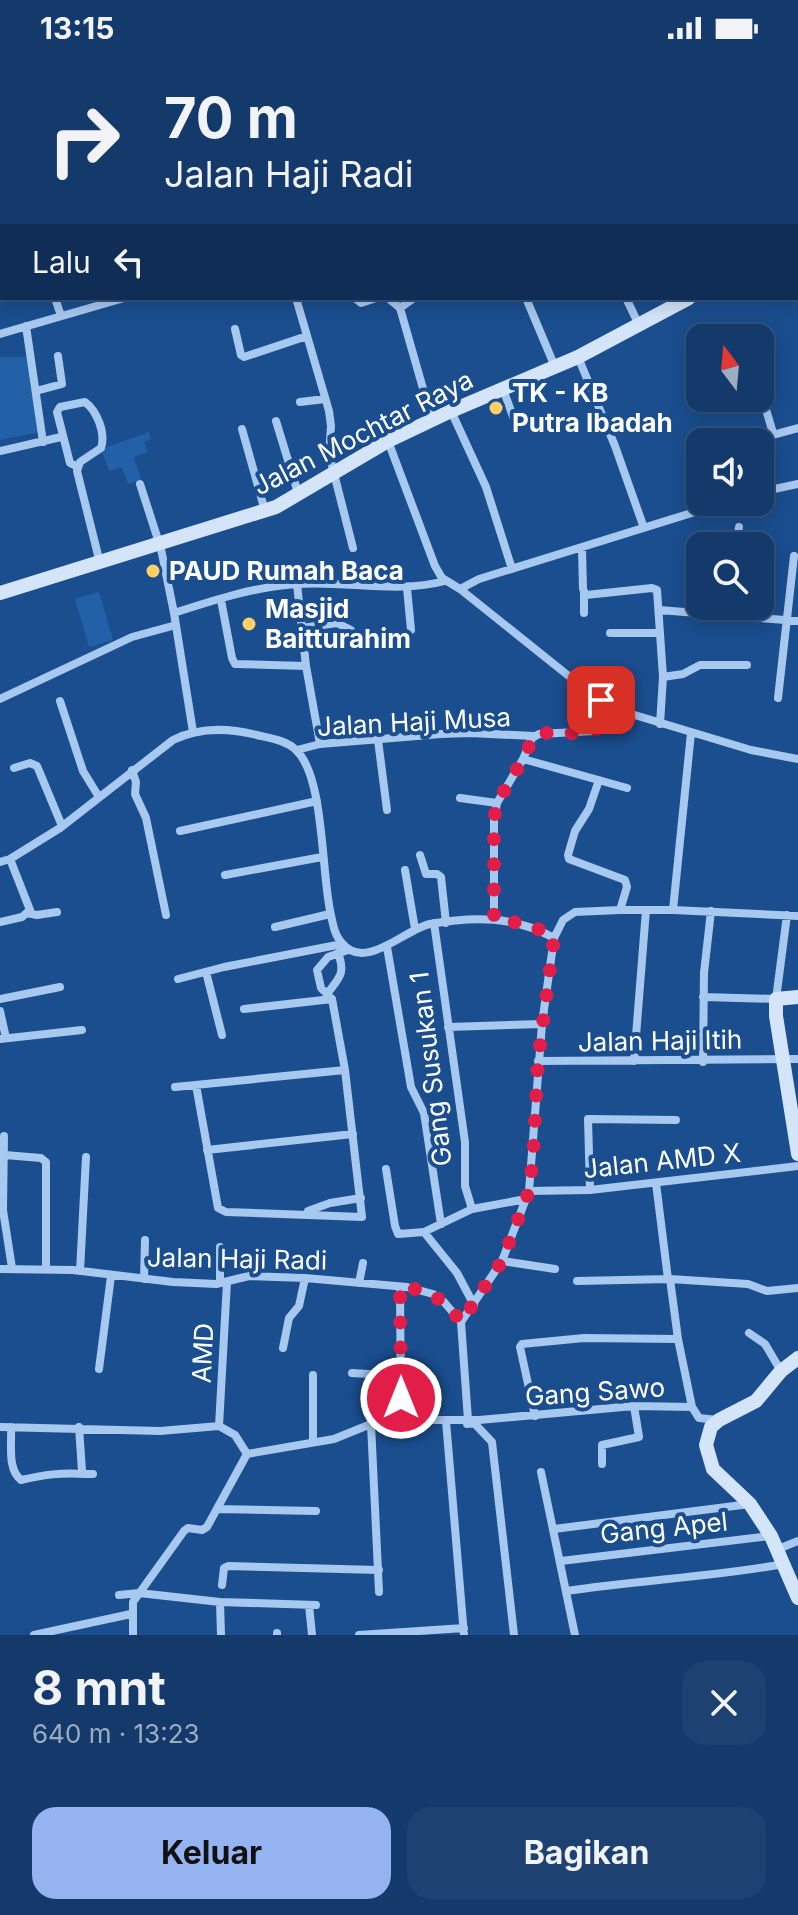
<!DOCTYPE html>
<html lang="id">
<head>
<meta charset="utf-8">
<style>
	:root { --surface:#143a6b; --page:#1d4171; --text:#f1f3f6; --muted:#9dadc1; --line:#33547e; --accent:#95b2f1 }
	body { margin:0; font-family:Inter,sans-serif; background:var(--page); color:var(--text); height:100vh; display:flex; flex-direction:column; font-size:30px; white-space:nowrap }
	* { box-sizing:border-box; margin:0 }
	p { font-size:26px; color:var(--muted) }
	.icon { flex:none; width:44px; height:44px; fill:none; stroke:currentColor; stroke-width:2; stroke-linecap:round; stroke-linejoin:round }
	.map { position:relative; height:1579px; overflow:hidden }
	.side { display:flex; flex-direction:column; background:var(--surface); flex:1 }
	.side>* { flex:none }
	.banner { position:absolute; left:0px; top:0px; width:798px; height:244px; box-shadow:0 4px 20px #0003,0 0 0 2px var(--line); background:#143a6b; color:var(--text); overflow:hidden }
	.needle { width:52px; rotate:344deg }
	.fabs { position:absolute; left:686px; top:268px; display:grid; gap:16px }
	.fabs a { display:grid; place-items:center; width:88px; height:88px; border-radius:16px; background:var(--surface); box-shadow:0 4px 20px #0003,0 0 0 2px var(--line); font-size:40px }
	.pin { position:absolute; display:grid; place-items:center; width:68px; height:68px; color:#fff; margin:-34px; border-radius:16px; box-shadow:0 4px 12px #0006 }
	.me { position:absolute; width:88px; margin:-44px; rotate:0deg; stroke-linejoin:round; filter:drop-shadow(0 0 6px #0008) }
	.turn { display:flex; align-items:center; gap:28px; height:168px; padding:0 32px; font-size:36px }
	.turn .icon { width:104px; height:104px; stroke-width:2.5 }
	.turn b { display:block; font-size:56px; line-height:68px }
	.then { display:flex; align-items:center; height:76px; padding:0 32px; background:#0003; gap:16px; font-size:30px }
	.round { display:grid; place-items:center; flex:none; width:84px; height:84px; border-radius:24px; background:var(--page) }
	.headline { display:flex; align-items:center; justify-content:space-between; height:136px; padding:0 32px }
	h1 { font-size:48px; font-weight:700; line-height:60px }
	.primary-button { display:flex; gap:16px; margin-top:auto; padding:16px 32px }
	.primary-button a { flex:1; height:92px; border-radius:24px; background:var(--accent); color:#111; font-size:32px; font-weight:700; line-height:92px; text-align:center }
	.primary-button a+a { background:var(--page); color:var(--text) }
	.status { display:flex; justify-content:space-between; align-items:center; height:56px; padding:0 40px; background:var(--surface); direction:ltr }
	.status svg { height:22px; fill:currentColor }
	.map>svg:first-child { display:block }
</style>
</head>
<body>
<div class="status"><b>13:15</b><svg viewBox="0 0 49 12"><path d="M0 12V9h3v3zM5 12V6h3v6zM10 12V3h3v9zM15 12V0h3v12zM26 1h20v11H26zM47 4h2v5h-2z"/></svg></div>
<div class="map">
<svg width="798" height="1579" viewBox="0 0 798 1579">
	<rect width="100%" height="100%" fill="#1a4e8f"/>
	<!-- green -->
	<path fill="#2260a8" d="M0,301h34l6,75 -40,8z
		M149,376l2,7 -7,3 4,10 -14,5 7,23 -13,4 -6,-17 -13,4 -8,-22z
		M99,536l14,48 -24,7 -14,-48z"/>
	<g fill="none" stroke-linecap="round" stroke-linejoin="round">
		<!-- street -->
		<path stroke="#a7c8ef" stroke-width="8" d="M23,0l1,2
			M170,0v2
			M264,0l2,2
			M562,0l1,2
			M643,0l1,2
			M747,0l1,2
			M682,2l4,-2
			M796,30l2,-2
			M796,69l2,4
			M0,140l2,-1
			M55,242l6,18
			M296,242l33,113 2,15 -2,28 24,94
			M355,242l6,5 15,-5
			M388,242l12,10
			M526,242l29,69
			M626,242l13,27
			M400,252l32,112
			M400,252l14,-10
			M26,270l17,116
			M235,273l6,26 3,2 63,-21
			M0,278l124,-36
			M578,301l37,89 29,82
			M503,333l12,33
			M36,335l26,-7 -4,-28
			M300,346l25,-3
			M764,347l9,30
			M451,355l35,76 26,82
			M276,365l22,72
			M242,373l23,82
			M388,385l47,125 7,12 18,11 125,100 33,21 133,40 47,9
			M747,386l51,-14
			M0,395l61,-14
			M78,411l-8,-4 -13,-51 3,-5 25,-5c12,9 21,31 16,46l-21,14 -3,9 23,92
			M140,428l21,65 13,64 19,119
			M760,436l38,-8
			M736,490l3,-19
			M582,493l1,40 3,6 66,-7 5,2 6,87 -3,47
			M297,528l9,82 14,78
			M407,532l4,42
			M460,533l19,-10 248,-77
			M584,537v20
			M221,544l11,58 3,6 71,2
			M659,554l139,11
			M174,557c40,-13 80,-26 122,-29 50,-4 100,10 149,-3
			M302,572l35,-5 14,7
			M610,577h50
			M663,621l20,-3 17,-9h47
			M778,642l16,-142
			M0,643l132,-62 44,-12
			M60,645l23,70 16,26
			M378,684l9,70
			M297,694l23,-6 121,-10 29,-1 64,3
			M523,703l104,29
			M14,712l16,-5 7,3 25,60
			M132,714l4,12 -1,12 11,24 20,97
			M599,724l-10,29 -14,22 -7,24 1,4 56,21 2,7 -7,23
			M460,742l37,5
			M180,775l137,-30
			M420,799l6,19h11l4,3 5,46
			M0,806l10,-3 50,-31 113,-88c26,-13 56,-12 84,-5 12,3 29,5 39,15 29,27 25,125 35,165 2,10 4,21 11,28 23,29 63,-14 88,-19 44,-8 85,-8 124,14
			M405,814l10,59
			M225,819l97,-18
			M673,854l18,-177
			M27,857l10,2 20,-3
			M494,863v-100l3,-16 26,-44 9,-21 7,-4 56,-3 8,-3 15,-18
			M0,866l22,-5 8,-7 -20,-51
			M434,867l31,219v44l7,23
			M275,871l55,-13
			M387,891l24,140 13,26 17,111
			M206,916l16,63
			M178,923l46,-12 118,-23
			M327,938c12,-16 19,-20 11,-41
			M703,941l73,2 11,-84
			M0,943l60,-12
			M244,953l88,-10
			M0,955l6,27
			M448,971l94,-3
			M0,983l82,-9
			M538,1005l260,-2
			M634,1005l12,-151
			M703,1006l1,-89 7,-62
			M345,1014l-13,-71 -11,-11 -4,-18 11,-13 20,-7
			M175,1031l170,-17 17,147 -136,-5 -8,-4 -22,-123
			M4,1080l-1,74 9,58
			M207,1094l146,-16
			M5,1099l36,3 5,4v107
			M386,1113l9,57 3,8 26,-2 48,-23 54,-10
			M656,1127l12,96
			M590,1134l-2,-71 88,1
			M529,1135l61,-1 208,-24
			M308,1155l22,-8 31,-5
			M424,1176l33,41 17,32
			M502,1205l53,8
			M0,1213l73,1 100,12 43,2 33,-8 56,2 102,9 26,7 11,8 17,20
			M80,1215l6,-114
			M144,1223l1,-39
			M670,1223l78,5 19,7 31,-3
			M577,1225l93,-2 8,60
			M220,1227v-36
			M359,1227l4,-20
			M400,1231l1,133
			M749,1277l16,11 16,27
			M283,1292l6,-30 10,-12 6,-28
			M99,1313l12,-93
			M352,1317l48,3
			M313,1319v66
			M535,1360l-15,-69 2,-3 62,-6 94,1 14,68 7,11 19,2
			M468,1364l-7,-98 41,-61 27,-70 13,-167 12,-86 9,-18 12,-8 45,-2h53l125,6
			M446,1365l18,214
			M371,1368l8,168
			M467,1368l7,-1 18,19 22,193
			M219,1370l8,-144
			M0,1371l160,4 59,-5 16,9 12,19
			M11,1371c1,17 -4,42 10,53 23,-5 40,-8 64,-6
			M79,1371l3,44 3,3h8
			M247,1398l87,-15 37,-15 30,-4h78l155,-14 58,1
			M602,1408v-19l37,-8 -5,-31
			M541,1416l34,163
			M217,1453l99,2
			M554,1473l196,-25
			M778,1493l20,-8
			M561,1505l210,-25
			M222,1529l2,-17 4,-2 151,4
			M567,1535c72,-11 145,-14 217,-27
			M119,1539l20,-2 81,9 96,3
			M220,1546l1,33
			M309,1549l3,30
			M277,1577v2
			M34,1579l97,-21
			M133,1579v-33l51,-71 4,-3 14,2 5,-3 40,-73
			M359,1579l105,-7"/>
		<!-- secondary -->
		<path stroke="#d4e5fa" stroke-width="14" d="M796,197l2,-1
			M0,537l276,-86 112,-66 63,-30 127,-54 111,-59
			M798,941l-22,2v17l22,138
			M798,1302l-17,13 -25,30 -37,19 -8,7 -5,18 7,24 37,35 21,32 27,62"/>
	</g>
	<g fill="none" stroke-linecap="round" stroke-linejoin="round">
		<!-- route -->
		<path stroke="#e11d48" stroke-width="14" stroke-dasharray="0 25.2" d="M401,1342l-1,-111c28,2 44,12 61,35l41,-61 27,-70 4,-33 5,-97 16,-123 -23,-13 -37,-6v-100l3,-16 26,-44 11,-23c38,-13 49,15 84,-26l-17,-10"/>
	</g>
	<!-- markers -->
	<g fill="#ffd165" stroke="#1a4e8f" stroke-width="3">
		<circle cx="496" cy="352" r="8"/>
		<circle cx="153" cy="515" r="8"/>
		<circle cx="249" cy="568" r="8"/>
	</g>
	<g text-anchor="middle" stroke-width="8" stroke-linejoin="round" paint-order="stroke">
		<!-- poi labels -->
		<g font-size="26" font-weight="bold" fill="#fff" stroke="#1a4e8f" text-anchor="start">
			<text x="512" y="346">TK - KB<tspan x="512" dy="30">Putra Ibadah</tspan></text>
			<text x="169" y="524">PAUD Rumah Baca</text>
			<text x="265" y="562">Masjid<tspan x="265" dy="30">Baitturahim</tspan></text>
		</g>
		<!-- street labels -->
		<g font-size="26" fill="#fff" stroke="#1a4e8f">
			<text transform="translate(363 377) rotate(-27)" y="9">Jalan Mochtar Raya</text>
			<text transform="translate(414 666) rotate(-3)" y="9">Jalan Haji Musa</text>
			<text transform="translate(660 985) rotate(-1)" y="9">Jalan Haji Itih</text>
			<text transform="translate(431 1013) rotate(-97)" y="9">Gang Susukan 1</text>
			<text transform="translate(662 1105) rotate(-6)" y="9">Jalan AMD X</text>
			<text transform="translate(237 1203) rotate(1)" y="9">Jalan Haji Radi</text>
			<text transform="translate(203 1297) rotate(-87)" y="9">AMD</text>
			<text transform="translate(595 1336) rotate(-4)" y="9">Gang Sawo</text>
			<text transform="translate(664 1472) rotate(-6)" y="9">Gang Apel</text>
		</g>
	</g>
</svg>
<div class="fabs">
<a><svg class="needle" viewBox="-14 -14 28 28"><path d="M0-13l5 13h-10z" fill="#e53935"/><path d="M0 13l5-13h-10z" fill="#9dadc1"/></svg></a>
<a><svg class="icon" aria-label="sound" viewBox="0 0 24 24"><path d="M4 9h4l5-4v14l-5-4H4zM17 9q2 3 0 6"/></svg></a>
<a><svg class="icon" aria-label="search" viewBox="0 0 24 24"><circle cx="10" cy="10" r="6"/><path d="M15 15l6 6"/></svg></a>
</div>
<div class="pin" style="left:601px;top:644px;background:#d93025"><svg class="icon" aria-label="arrive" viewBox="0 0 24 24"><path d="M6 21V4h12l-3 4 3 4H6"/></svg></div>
<svg class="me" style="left:401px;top:1342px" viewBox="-20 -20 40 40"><circle r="17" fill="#e11d48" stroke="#fff" stroke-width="3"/><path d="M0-11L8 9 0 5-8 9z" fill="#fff"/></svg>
<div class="banner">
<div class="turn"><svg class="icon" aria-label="right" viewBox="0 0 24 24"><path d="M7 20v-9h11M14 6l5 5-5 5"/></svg><div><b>70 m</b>Jalan Haji Radi</div></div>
<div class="then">Lalu<svg class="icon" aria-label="left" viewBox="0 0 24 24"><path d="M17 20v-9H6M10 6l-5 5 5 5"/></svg></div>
</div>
</div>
<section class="side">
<div class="headline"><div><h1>8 mnt</h1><p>640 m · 13:23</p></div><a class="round"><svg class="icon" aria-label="close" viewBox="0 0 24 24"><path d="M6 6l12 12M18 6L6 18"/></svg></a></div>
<div class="primary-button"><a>Keluar</a><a>Bagikan</a></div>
</section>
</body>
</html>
